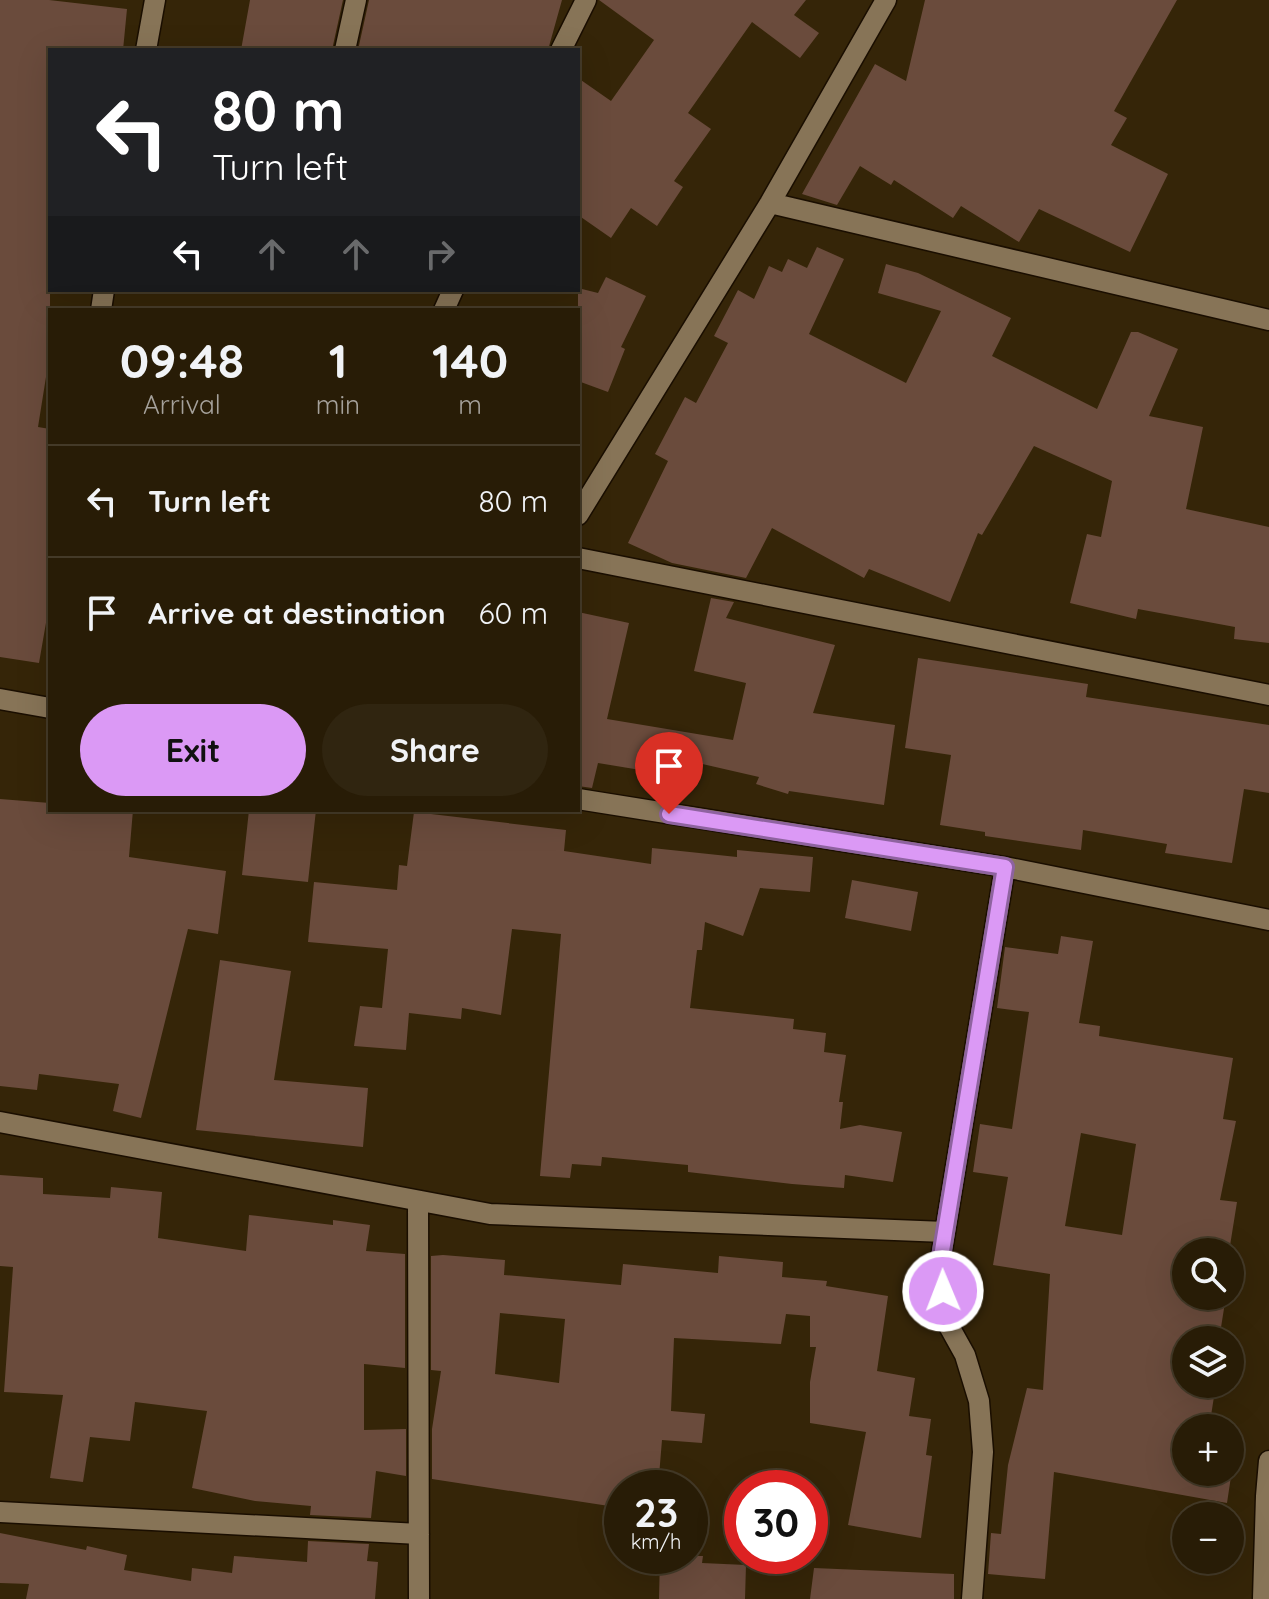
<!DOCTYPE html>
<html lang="en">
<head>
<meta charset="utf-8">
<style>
	:root { --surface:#281c06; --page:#302510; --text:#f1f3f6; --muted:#a5a19b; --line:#443a28; --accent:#db99f5 }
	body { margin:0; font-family:Quicksand,sans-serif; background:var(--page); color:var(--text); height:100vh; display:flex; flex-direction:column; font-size:30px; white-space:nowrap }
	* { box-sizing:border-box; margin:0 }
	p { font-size:26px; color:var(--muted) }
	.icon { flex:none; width:44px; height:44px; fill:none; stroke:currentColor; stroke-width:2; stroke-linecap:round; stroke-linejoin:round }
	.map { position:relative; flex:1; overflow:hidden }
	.panel { position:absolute; left:48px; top:308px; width:532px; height:504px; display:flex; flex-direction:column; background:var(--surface); border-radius:0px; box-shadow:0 8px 32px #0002,0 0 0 2px var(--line) }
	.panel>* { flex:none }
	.banner { position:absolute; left:48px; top:48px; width:532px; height:244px; border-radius:0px; box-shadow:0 8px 32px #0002,0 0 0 2px var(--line); background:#202124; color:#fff; overflow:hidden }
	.controls { position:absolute; left:1172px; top:1238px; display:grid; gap:16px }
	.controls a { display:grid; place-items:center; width:72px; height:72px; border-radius:50%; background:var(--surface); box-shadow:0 8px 32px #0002,0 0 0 2px var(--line); font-size:40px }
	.speed { position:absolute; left:604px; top:1470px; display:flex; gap:16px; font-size:40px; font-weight:700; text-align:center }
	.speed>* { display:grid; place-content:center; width:104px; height:104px; border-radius:50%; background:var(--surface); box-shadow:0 8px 32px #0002,0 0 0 2px var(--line); line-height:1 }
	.speed small { font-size:20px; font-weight:400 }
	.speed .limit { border:12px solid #d22; background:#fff; color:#111 }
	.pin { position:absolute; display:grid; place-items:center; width:68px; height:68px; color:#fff; margin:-82px -34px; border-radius:50% 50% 50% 0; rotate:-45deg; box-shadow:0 0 8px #0007 }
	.pin .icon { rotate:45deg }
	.me { position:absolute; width:88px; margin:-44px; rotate:359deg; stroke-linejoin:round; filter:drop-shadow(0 0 6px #0008) }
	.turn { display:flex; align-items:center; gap:28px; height:168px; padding:0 32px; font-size:36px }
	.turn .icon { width:104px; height:104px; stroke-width:2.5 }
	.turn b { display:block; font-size:56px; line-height:68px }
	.lanes { display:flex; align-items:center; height:76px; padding:0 32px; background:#0003; justify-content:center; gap:40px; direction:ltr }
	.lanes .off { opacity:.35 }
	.eta { display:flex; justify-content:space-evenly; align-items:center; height:136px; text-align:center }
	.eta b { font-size:48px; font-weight:700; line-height:56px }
	.button { display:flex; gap:16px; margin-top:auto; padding:16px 32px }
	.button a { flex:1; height:92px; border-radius:48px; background:var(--accent); color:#111; font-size:32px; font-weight:700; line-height:92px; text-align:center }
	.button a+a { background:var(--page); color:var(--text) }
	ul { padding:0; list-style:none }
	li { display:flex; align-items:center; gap:24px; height:112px; padding:0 32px; border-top:2px solid var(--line) }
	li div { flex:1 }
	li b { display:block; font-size:30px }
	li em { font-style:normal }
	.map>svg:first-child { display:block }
</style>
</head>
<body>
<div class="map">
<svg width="1269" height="1599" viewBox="0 0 1269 1599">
	<rect width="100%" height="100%" fill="#352508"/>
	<!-- building -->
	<path fill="#6a4b3c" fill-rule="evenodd" d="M0,0h49l78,9 -4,41h-73v302l-12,75 12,2v189l-3,-1 -8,46 -39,-6z
		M250,0h93l-11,50h-91z
		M369,0h193l-14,50h-190z
		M599,0h207l-12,15 25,18 -19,25 -48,-36 -64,91 23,16 -37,52 9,6 -26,39 -26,-18 -20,30 -33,-23v-137l33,23 43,-61z
		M925,0h252l-63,111 13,7 -16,27 57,29 -38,78 -91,-43 -20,33 -58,-36 -8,12 -59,-38 -3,5 -31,-19 -23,39 -35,-11 73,-130 31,17z
		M817,247l27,12 -35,75 97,49 35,-72 -63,-18 8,-29 32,9 93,45 -19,38 105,53 34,-77h7l40,17 -29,67 54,11 -17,82 83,18v116l-35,-4 1,-12 -97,-18 -2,10 -66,-16 17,-69 14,3 11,-56 -78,-35 -52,89 -4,-2 -28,69 -81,-33 -5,9 -92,-50 -26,50 -74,-15 -44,-20 40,-82 -13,-7 30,-57 11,6 32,-60 -14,-7 24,-46 16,9 15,-33 13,6 6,-13 19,9z
		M606,277l40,19 -25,51 4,2 -17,43 -30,-11v-93l20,5z
		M711,598l23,4 -8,16 109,27 -22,68 82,12 -11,80 -95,-14 -1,3 -32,-10 3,-7 -61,-14 -3,16 -97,-16 -6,25 -14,-2v-174l51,11 -22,96 126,21 13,-57 -52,-12z
		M918,658l170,26 -2,13 183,28v68l-25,-4 -12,74 -67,-10 2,-9 -84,-14 -2,20 -96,-14v-4l-45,-7 11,-70 -46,-7z
		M0,799l50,4v7h83l-4,47 97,14 -8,63 -30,-5 -47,189 -28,-7 6,-27 -80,-10 -2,16 -37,-4z
		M249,810h67l-8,72 -66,-7z
		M414,812l152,18 -2,21 87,13 1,-16 85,9v-7l76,7 -3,35 -50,-4 -17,48 -38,-14 -3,28h-5l-7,58 104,11 -1,10 33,4 -2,19 22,3 -7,47h4l-3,27 20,-4 42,7 -9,50 -48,-7 -1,13 -52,-4 -104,-12v-7l-86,-8 -1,9 -29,-2 -2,14 -30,-2 21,-242 -49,-5 -11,86 -39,-7 -1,11 -52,-6 -3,37 -52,-4 6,-40 22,2 6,-59 -80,-7 6,-60 83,8 2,-25 8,1z
		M852,880l66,12 -7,39 -66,-13z
		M1061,936l32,5 -14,82 21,3 -1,10 134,22 -10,61 13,2 -16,79 17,2 -8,50h-43v44h40l-7,44h-33v44h30l-6,38 1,4 15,2h-40v44h44v-43l8,1 -11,73 -173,-31 -9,107 -57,-5 3,-41 10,1 7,-69 19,-77 16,2 7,-116 -57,-9 15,-88 -35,-5 7,-48 32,5 17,-117 -32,-4 8,-61 53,7zM1081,1133l55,11 -14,91 -57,-9z
		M220,960l71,11 -17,109 94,8 -5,59 -167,-17z
		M0,1175l43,3v16l67,4 1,-11 51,5 -4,46 88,13 3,-36 84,10v-5l37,5 -4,26 39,3v114l-41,-4v66l42,-1v47l-30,-5 -5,47 -61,-3 1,-9 -56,-5 -63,-13 15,-77 -72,-9 -5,39 -40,-4 -7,45 -33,-4 13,-83 -59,-3 9,-125 -13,-1z
		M443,1255l62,5 -1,15 117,10 2,-21 95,9 1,-17 64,6 -1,15 45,4 -1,5 62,10 -11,75 38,7 -6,38 22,3 -5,36 6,1 -11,82 -73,-13 18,-93 -56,-9v-41l6,-35h-6v-31l-24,-2 -5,30 -107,-6 -3,73 34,3 -3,29 -40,-3 -4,48h-36v20l-190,-29v-50l9,-58 -10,-1v-114zM500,1313l65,6 -6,64 -64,-9z
		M0,1533l86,17 1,-4 40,9 -3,15 67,11 1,-13 40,5 2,-17 73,6 1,-21 61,3 -2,17 11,1 -3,37h-349l3,-15 -29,-1z
		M660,1556h43l-1,7 44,2 -1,34h-86z
		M814,1568l140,6v25h-144z"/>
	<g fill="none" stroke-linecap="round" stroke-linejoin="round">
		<defs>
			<path id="street" d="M146,50l9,-50
				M345,50l11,-50
				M561,50l25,-50
				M770,203l499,117
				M101,310l3,-20
				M444,310l9,-20
				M578,515l192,-312 116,-203
				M578,558l691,137
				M0,699l50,9
				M578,799l427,68 264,53
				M0,1122l490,92 455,18
				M418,1201l1,398
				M1269,1461l-3,35 3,4
				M0,1512l419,22
				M972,1599l11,-147 -4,-51 -14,-46 -20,-36 -5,-56 65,-396
				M1263,1599l3,-103"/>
		</defs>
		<!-- street casing -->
		<use href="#street" stroke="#1a0e00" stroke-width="23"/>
		<!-- street -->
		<use href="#street" stroke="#877457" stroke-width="20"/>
	</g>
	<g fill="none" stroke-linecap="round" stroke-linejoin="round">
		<defs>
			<path id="route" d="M669,814l336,53 -65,396 3,28"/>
		</defs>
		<!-- route casing -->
		<use href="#route" stroke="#8e639f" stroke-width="20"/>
		<!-- route -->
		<use href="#route" stroke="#db99f5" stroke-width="14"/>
	</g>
</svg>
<div class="controls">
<a><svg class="icon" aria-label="search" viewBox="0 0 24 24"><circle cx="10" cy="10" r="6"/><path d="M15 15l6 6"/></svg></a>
<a><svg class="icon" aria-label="layers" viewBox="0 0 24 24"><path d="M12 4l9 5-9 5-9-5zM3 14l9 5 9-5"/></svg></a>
<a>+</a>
<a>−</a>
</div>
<div class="speed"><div>23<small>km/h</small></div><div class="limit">30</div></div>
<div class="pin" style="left:669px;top:814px;background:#d93025"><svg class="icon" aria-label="arrive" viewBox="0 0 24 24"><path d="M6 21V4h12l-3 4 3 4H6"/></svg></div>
<svg class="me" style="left:943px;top:1291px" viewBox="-20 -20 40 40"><circle r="17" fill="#db99f5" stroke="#fff" stroke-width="3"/><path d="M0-11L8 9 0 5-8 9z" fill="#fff"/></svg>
<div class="banner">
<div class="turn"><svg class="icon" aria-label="left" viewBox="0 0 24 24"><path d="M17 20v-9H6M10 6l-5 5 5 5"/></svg><div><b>80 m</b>Turn left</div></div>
<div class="lanes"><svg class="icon" aria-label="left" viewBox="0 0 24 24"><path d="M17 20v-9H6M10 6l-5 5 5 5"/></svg><svg class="icon off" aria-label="ahead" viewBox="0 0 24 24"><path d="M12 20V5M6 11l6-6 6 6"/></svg><svg class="icon off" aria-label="ahead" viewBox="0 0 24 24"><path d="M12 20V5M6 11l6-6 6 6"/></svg><svg class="icon off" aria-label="right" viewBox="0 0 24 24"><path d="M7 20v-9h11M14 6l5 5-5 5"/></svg></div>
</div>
<section class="panel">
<div class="eta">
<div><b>09:48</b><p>Arrival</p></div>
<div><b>1</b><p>min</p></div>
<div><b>140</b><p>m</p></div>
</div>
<ul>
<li><svg class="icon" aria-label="left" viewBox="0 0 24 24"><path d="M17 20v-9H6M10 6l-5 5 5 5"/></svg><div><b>Turn left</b></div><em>80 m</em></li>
<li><svg class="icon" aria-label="arrive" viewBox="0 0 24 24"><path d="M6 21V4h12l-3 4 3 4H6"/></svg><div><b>Arrive at destination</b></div><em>60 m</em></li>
</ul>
<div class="button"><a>Exit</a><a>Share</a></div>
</section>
</div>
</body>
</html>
